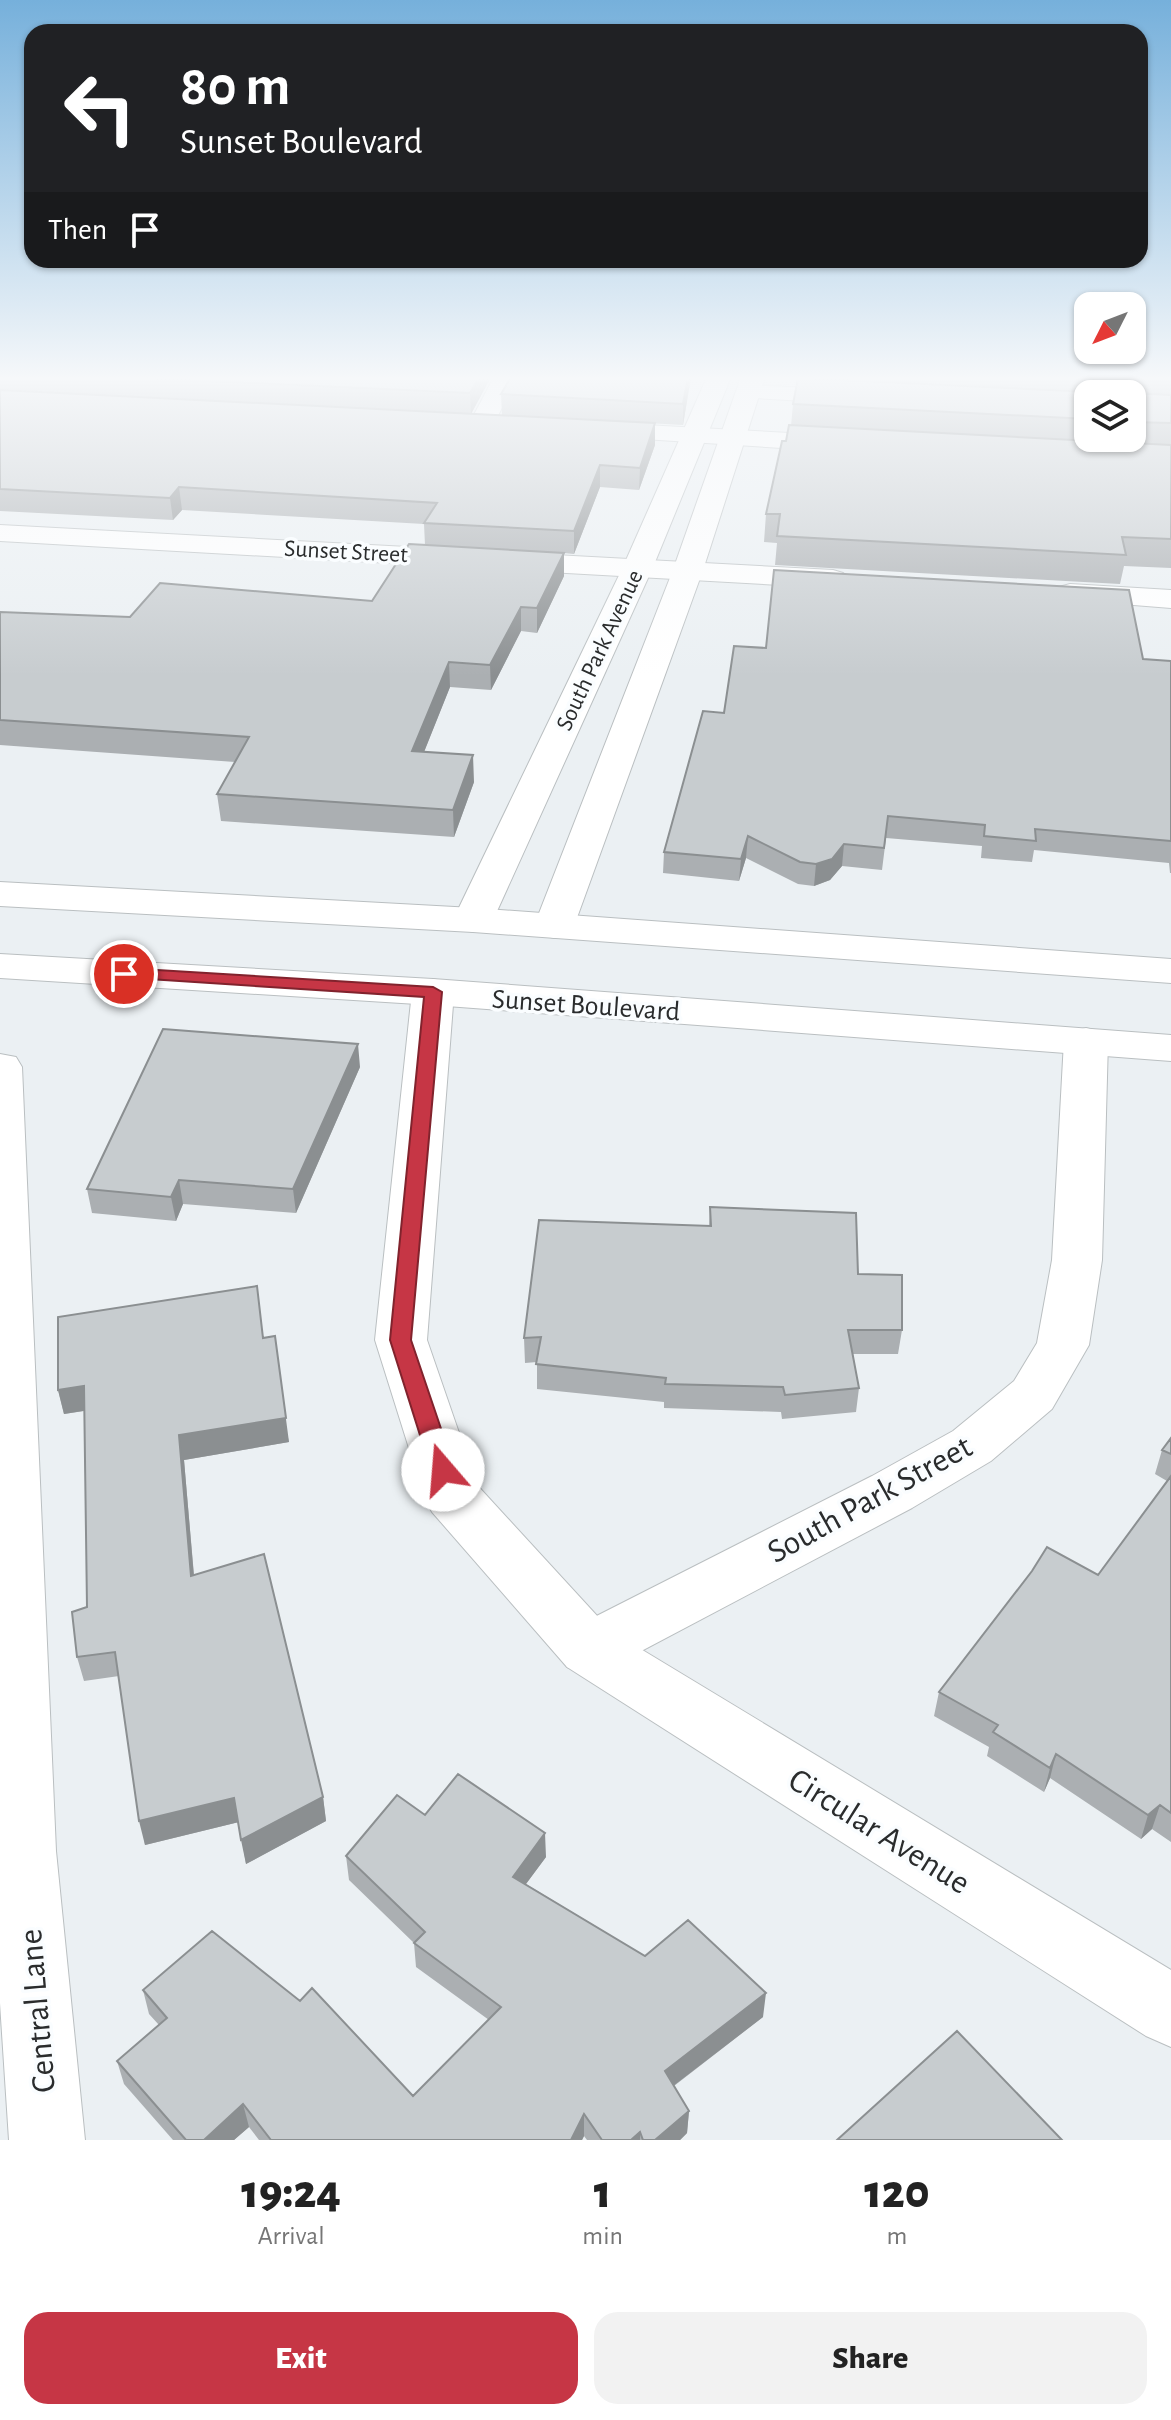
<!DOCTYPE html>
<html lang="en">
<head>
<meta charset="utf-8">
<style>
	:root { --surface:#fff; --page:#f2f2f2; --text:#222; --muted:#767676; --accent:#c63645 }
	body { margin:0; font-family:"Alegreya Sans",sans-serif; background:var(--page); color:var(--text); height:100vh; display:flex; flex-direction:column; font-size:30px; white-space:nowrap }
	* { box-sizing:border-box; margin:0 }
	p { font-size:26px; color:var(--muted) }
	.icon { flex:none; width:44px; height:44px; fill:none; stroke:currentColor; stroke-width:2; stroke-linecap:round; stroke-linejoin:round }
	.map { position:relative; height:2140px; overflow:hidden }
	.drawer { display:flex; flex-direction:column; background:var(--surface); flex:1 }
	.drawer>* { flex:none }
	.guide { position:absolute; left:24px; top:24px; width:1124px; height:244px; border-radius:24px; box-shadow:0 2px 6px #0004; background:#202124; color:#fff; overflow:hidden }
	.needle { width:52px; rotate:228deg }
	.controls { position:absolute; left:1074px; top:292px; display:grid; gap:16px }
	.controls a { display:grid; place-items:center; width:72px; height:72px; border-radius:16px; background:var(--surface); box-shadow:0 2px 6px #0004; font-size:40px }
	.pin { position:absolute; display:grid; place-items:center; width:68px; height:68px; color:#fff; margin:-34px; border:4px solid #fff; border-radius:50%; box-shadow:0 2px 8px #0007 }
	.me { position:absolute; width:88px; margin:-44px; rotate:342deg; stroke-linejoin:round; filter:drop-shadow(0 0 6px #0008) }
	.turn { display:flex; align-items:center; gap:28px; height:168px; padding:0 24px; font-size:36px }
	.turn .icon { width:104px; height:104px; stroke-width:2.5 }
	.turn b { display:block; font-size:56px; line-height:68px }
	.then { display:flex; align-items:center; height:76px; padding:0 24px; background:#0003; gap:16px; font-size:30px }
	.eta { display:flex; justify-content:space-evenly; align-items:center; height:136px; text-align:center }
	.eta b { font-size:48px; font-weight:800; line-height:56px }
	.cta { display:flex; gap:16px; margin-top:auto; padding:16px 24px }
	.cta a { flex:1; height:92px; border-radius:24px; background:var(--accent); color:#fff; font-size:32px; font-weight:800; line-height:92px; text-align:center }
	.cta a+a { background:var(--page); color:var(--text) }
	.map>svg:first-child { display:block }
</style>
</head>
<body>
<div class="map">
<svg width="1171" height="2140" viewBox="0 0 1171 2140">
	<rect width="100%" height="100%" fill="#ebf0f3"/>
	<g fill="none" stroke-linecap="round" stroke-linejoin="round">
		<defs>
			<path id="minor" d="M494,377h24l-27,52h-18l-4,-5z
				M748,385l106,5 9,2 3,5 -3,5 -9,2 -115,-7 -3,-5 3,-5z
				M590,422l255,14 9,3 4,5 -4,5 -9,3 -264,-17 -4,-5 4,-5z
				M0,525l833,45 10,3 5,6 -5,6 -10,3 -833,-47z
				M1070,584l101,6v18l-112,-9 -4,-6 4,-6z
				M1086,1028l15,4 7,9 -6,219 -13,85 -37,64 -61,52 -79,47 -301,159 -22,8 -22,-8 -8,-18 8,-18 305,-155 81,-45 61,-50 23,-38 15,-83 12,-219 7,-9z
				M0,1054l16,3 6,10 34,784 29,289h-76l-9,-137z"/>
			<path id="tertiary" d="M707,377h24l-78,190 -160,353 -6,8 -14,4 -14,-4 -6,-8 170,-353z
				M741,377h24l-62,193 -129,356 -6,8 -14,4 -14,-4 -6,-8 139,-356z
				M433,979l15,4 6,9 -27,348 50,145 134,146 560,339v77l-25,-11 -579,-369 -135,-155 -8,-16 -49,-156 37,-348 6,-9z"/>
			<path id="primary" d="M0,882l473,26 698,51v24l-698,-51 -473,-26z
				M0,954l433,25 738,56v26l-738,-56 -433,-27z"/>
		</defs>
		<!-- minor casing -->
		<use href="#minor" stroke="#babfc1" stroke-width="2"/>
		<!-- tertiary casing -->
		<use href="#tertiary" stroke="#babfc1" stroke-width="2"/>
		<!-- primary casing -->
		<use href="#primary" stroke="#babfc1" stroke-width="2"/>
		<!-- minor -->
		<use href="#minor" fill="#fff" fill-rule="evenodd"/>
		<!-- tertiary -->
		<use href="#tertiary" fill="#fff" fill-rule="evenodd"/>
		<!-- primary -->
		<use href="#primary" fill="#fff" fill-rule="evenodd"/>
	</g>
	<!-- wall -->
	<path fill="#abafb2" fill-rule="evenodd" d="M0,377h491l-20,37 184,9v22l-16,45 -39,-3 -26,67 -10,-1v23l-27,57 -16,-2 -30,59 -41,-3 -26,65 50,30 -20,55 -233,-16 -4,-27 18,-32 -235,-17v-133l130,5 242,-16 53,-56 -1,-21 -242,-14 -9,10 -173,-9z
		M691,377l-8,48 -181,-10 -1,-21z
		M800,377h371v191l-47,-2 -4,18 -345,-19 2,-22 -13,-1 2,-28 25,-88 2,-22zM1088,394h44v44h-44z
		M766,648l405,13v212h-1l-1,-10 -135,-13 -2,12 -51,-4 1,-12 -96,-8 -4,32 -40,-4 -12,14 -16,6 -16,-2 -52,-26 -7,23 -76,-8 1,-21 60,-139z
		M360,1067l-64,146 -113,-9 -7,17 -84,-8 -5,-24z
		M710,1207l148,67 44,56 -4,24h-45l6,34 -3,24 -74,7 -1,-7 -117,-4v-6l-127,-13v-27l-12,1 -1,-25 185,-112z
		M264,1338l25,104 -105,18 10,115 129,222 3,24 -80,43 -7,-42 -94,23 -26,-169 -35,5 -7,-24 10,-50 -3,-196 -20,3 -6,-24z
		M1171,1438v404l-19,-13 -11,10 -91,-61 -6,14 -57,-36 2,-9 -55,-31 5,-24 159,-117 69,-94 -12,-7 7,-24z
		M425,1815l121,42 -20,27 119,72 118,61 -89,69 15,25 -2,22 -7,7h-93l-3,-4 -2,4h-323l-10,-13 -15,13h-61l-49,-56 -7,-23 42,-36 -10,-11 -6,-24 270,106 76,-76 -73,-53 -2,-24 -65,-63 -3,-24z"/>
	<!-- shaded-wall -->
	<path fill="#8b8f91" d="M479,377h12l-20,37 -1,-21z
		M688,377h3l-8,48v-21z
		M655,423v22l-16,45 1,-22z
		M600,465v22l-26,67v-23z
		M179,487l3,23 -9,10 -3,-22z
		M564,553v23l-27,57v-25z
		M521,607v24l-30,59 -1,-25z
		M449,662l1,25 -36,90 -2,-26z
		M473,755l1,27 -20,55 -1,-27z
		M748,836l-2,22 -7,23 2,-22z
		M844,844l-2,22 -12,14 -16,6 2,-22z
		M358,1044l2,23 -64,146 -3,-24z
		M179,1180l4,24 -7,17 -5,-24z
		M275,1336l14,106 -105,18 12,141 -5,-25 -12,-141z
		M84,1386l5,24 -25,4 -6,-24z
		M1056,1754l-6,24 -6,14 6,-24z
		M323,1797l3,24 -80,43 -5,-24z
		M234,1798l5,24 -94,23 -6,-24z
		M1160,1805l-8,24 -11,10 7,-24z
		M545,1833l1,24 -32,43 -1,-23z
		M766,1993l-3,24 -99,76 1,-22z
		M243,2104l6,23 -15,13h-30z
		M689,2111l-2,22 -7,7h-25z
		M584,2114v22l-2,4h-11z
		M640,2132v8h-9z"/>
	<!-- building -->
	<path fill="#c7cccf" stroke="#8b8f91" stroke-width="2" d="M123,377h356l-9,16z
		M511,377h177l-5,27 -182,-10z
		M1093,377h41v16l37,2v28l-39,-1v-28h-44v25l-295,-15 5,-26 294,14 3,-2z
		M0,390l655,33 -15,45 -40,-3 -26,66 -150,-8 13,-20 -258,-16 -9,11 -170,-9z
		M789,425l382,20v94l-49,-2 4,18 -349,-19 3,-22h-14l16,-73h4z
		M409,544l155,9 -27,55 -16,-1 -31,58 -41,-3 -37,89 61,4 -20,55 -236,-16 32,-57 -249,-17v-108l130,5 30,-34 212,18z
		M774,570l355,20 14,69 28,2v180l-136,-12 1,12 -52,-5 1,-11 -97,-9 -4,32 -40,-4 -12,15 -16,5 -16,-2 -52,-26 -7,23 -77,-7 39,-141 21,2 10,-67 32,2z
		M163,1029l195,15 -65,145 -114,-9 -8,17 -84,-8z
		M710,1207l146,6 2,61 44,1v55h-54l11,58 -74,7 -2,-8 -118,-3 1,-6 -130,-14 5,-27 -17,1 15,-118 172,6z
		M257,1286l6,52 12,-2 11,82 -107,17 12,141 73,-22 59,243 -82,43 -7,-42 -95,23 -24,-169 -38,5 -5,-45 15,-5 -3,-221 -26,4v-73z
		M1171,1438v16l-9,-4z
		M1171,1476v337l-11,-8 -12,10 -92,-61 -6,14 -57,-36 5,-7 -59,-33 93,-121 15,-24 51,28z
		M458,1774l87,59 -32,44 132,79 43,-36 78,73 -101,78 24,40 -34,29h-12l-3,-8 -9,8h-29l-18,-26 -13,26h-300l-28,-36 -39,36h-18l-69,-79 50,-43 -24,-28 69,-59 88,70 12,-13 101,108 88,-89 -87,-64 11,-11 -79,-76 51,-61 28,20z
		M957,2031l105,109h-225z"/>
	<!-- sky -->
	<linearGradient id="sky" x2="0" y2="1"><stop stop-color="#76b0db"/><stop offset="0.56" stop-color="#f6f8fa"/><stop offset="1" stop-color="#f6f8fa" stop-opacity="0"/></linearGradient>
	<rect width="1171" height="676" fill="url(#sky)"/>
	<!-- route -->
	<path fill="#c63645" stroke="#81232d" stroke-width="2" d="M124,968l309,19 9,5 -31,348 44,130 -4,6 -8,3 -8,-3 -4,-6 -41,-130 34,-343 -306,-20 -3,-3z"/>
	<g text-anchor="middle" stroke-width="7" stroke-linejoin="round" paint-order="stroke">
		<!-- far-street labels -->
		<g font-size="24" fill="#2a2c2d" stroke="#fafdff">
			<text transform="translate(346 551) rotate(3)" y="8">Sunset Street</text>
			<text transform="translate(599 650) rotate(-65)" y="8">South Park Avenue</text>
		</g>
		<!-- street labels -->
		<g font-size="28" fill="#2a2c2d" stroke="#fafdff">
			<text transform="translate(586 1004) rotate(4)" y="10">Sunset Boulevard</text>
		</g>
		<!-- near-street labels -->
		<g font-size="34" fill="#2a2c2d" stroke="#fafdff">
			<text transform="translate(869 1498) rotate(-29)" y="12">South Park Street</text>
			<text transform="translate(880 1830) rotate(32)" y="12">Circular Avenue</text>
			<text transform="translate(36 2011) rotate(-95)" y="12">Central Lane</text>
		</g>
	</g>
</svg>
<div class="controls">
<a><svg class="needle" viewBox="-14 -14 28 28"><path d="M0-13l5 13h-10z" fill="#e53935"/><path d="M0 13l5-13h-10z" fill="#767676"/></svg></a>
<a><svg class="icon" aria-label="layers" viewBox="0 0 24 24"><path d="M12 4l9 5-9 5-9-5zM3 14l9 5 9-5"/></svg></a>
</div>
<div class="pin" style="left:124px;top:974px;background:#d93025"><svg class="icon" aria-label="arrive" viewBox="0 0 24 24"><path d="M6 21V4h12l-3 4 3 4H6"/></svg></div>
<svg class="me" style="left:443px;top:1470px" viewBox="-20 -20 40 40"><circle r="19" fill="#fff"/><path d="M0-13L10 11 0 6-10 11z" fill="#c63645"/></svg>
<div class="guide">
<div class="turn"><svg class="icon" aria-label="left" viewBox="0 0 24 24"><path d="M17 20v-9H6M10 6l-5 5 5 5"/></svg><div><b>80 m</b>Sunset Boulevard</div></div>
<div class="then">Then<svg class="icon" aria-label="arrive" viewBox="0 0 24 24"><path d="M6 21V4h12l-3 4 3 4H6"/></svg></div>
</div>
</div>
<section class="drawer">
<div class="eta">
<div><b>19:24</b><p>Arrival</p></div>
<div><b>1</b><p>min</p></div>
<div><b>120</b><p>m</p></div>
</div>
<div class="cta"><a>Exit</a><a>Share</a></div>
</section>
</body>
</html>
